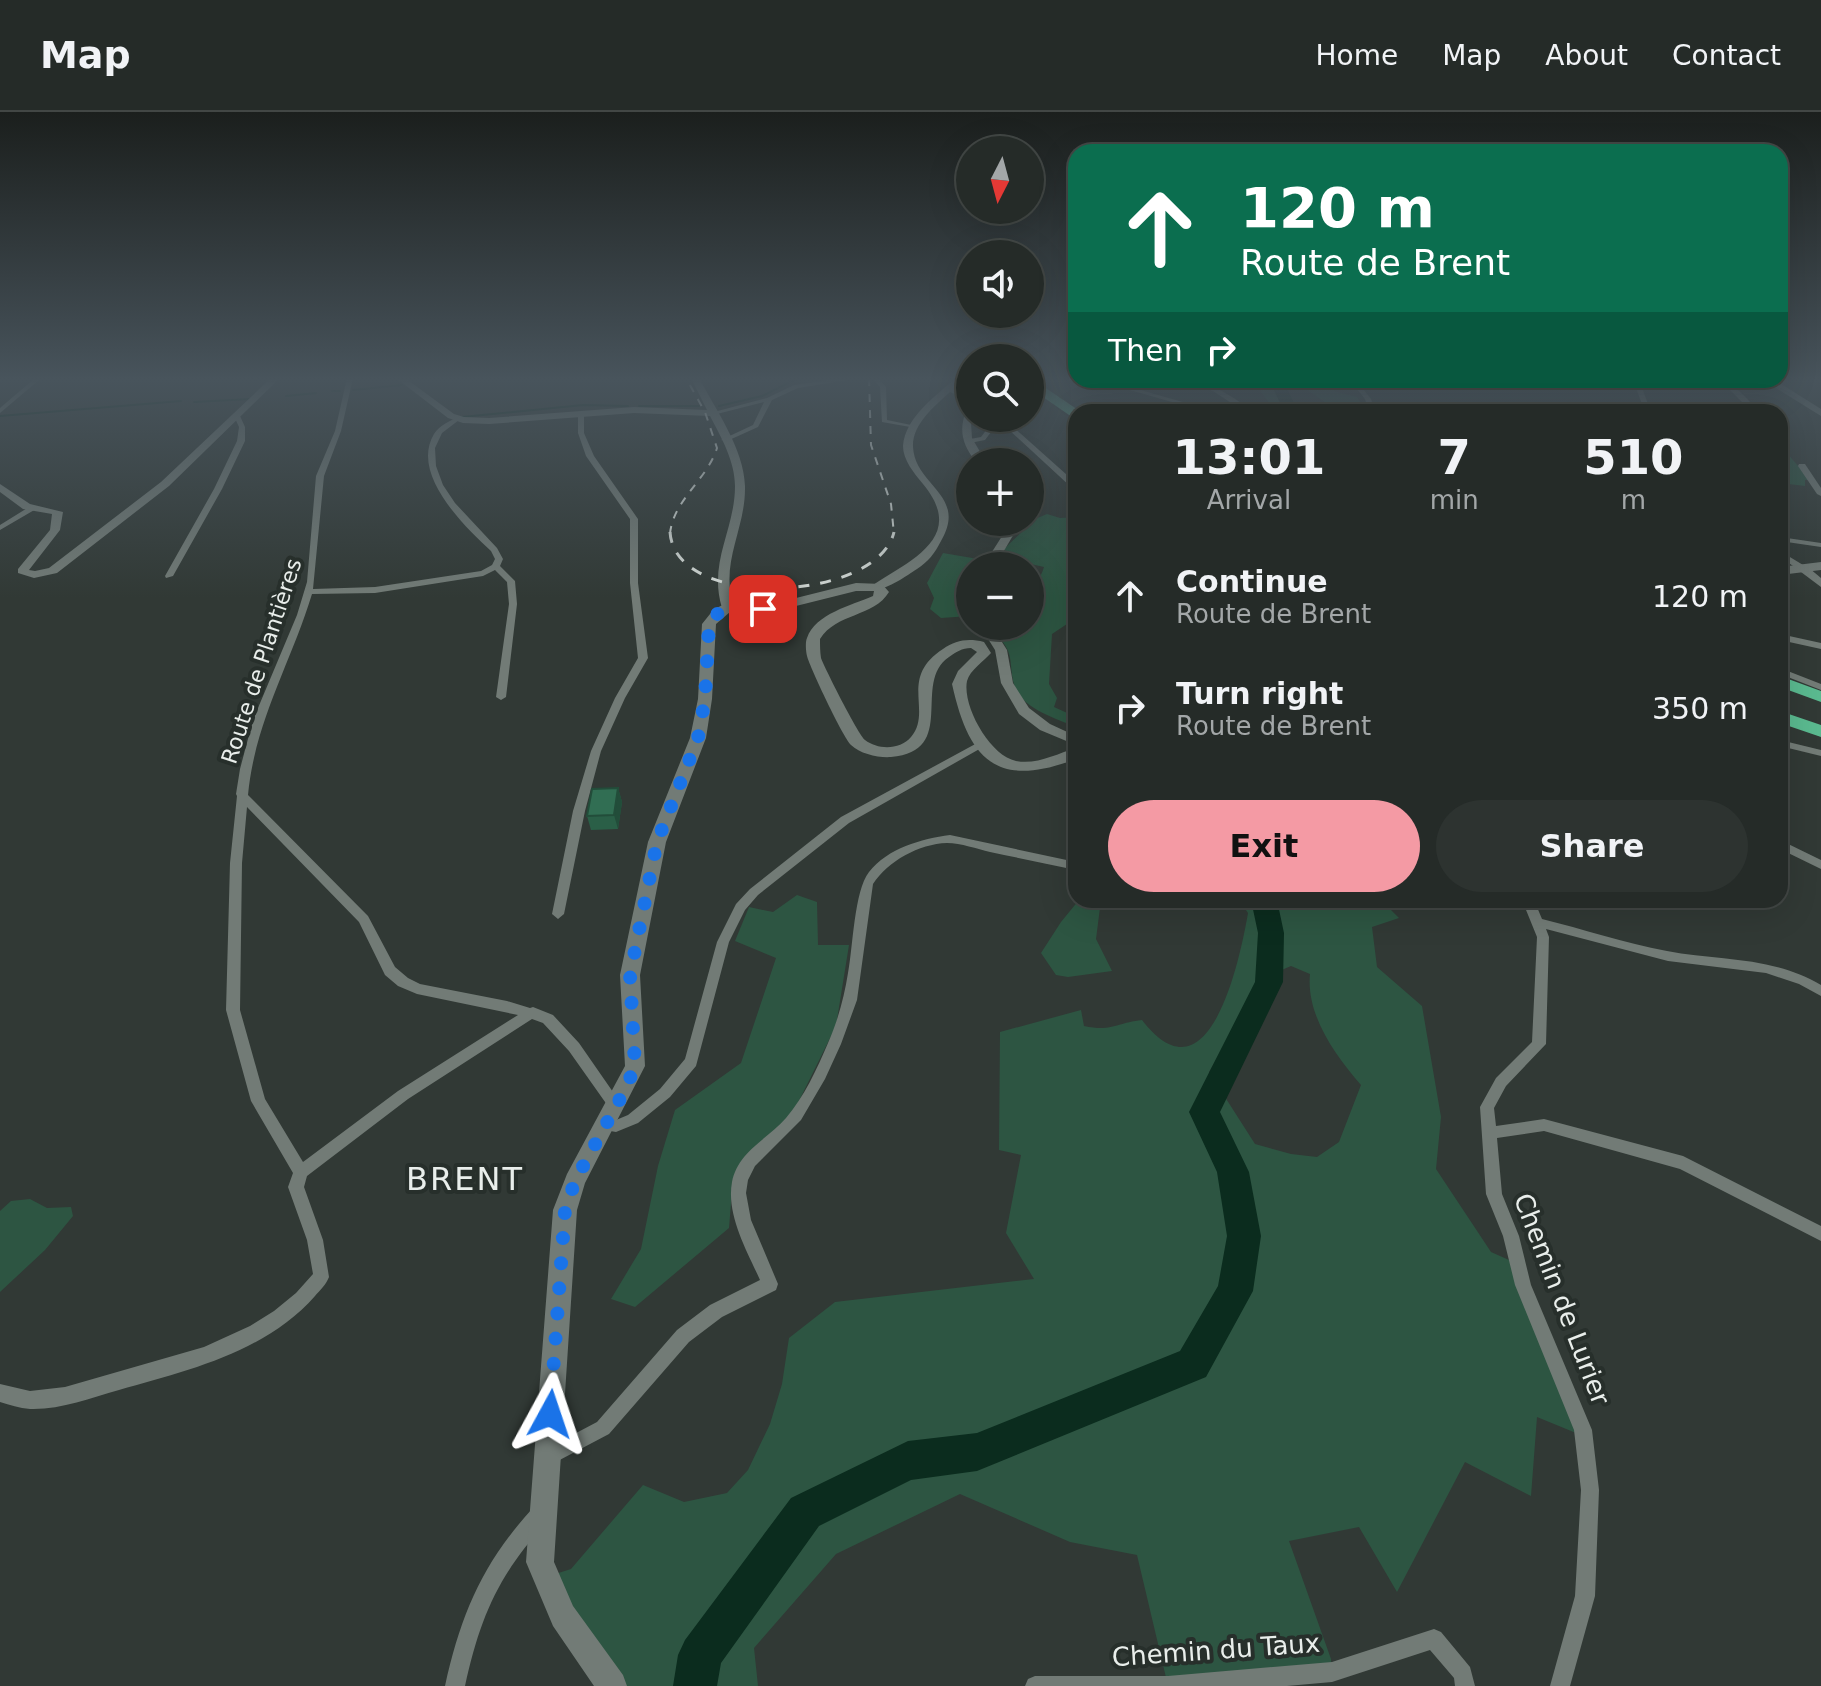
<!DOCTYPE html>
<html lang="en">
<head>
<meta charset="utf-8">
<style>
	:root { --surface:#252b28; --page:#2d3330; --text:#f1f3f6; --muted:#a3a7a8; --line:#424745; --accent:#f49aa4 }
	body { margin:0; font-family:"DejaVu Sans",sans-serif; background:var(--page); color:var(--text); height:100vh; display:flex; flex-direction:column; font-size:30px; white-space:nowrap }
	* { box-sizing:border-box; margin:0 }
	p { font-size:26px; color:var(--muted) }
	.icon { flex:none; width:44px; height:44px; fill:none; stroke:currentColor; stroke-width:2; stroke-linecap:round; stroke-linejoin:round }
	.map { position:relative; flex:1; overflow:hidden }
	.side { position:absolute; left:1068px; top:292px; width:720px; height:504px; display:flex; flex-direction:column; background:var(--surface); border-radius:24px; box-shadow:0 8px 32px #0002,0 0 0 2px var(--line) }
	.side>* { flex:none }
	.banner { position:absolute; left:1068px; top:32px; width:720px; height:244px; border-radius:24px; box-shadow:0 8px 32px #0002,0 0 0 2px var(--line); background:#0b6e4f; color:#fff; overflow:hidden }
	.needle { width:52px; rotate:186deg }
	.fabs { position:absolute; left:956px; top:24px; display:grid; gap:16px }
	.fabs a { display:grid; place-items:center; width:88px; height:88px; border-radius:50%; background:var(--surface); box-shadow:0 8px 32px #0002,0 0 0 2px var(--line); font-size:40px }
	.pin { position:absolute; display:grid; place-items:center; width:68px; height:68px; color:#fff; margin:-34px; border-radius:16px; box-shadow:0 4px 12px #0006 }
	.me { position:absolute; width:88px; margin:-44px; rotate:5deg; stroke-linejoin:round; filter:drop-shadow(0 0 6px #0008) }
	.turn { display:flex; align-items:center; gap:28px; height:168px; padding:0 40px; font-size:36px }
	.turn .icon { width:104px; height:104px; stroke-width:2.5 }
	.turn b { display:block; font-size:56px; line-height:68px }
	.then { display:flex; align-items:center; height:76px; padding:0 40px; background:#0003; gap:16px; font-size:30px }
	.eta { display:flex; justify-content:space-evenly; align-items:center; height:136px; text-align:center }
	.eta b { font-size:48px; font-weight:700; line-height:56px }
	.cta { display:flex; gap:16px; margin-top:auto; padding:16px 40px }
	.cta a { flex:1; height:92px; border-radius:48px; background:var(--accent); color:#111; font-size:32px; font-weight:700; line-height:92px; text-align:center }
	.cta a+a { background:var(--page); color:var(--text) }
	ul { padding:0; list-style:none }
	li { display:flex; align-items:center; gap:24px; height:112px; padding:0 40px }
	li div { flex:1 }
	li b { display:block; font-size:30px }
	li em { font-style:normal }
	header { display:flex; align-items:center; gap:48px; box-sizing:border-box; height:112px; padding:0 40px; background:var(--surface); border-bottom:2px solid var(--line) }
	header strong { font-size:38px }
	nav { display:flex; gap:44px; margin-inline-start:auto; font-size:28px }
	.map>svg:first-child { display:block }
</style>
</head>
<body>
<header>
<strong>Map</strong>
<nav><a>Home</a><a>Map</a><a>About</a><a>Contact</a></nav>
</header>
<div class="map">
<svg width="1821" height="1574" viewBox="0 0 1821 1574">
	<rect width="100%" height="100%" fill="#313935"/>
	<!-- green -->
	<path fill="#2d5542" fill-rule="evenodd" d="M1255,268h15l17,23 -7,9h-18l8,-8 -14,-19z
		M1280,268h34l23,12 20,5 7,12 -39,-7 -28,-19z
		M1780,333l26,30 2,5h-3v6l-25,-3z
		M1047,402l13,4 16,-1v101l-24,16 -3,50 8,14 -3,9 22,10v10c-21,-9 -56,-19 -62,-43 -5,-18 0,-28 -12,-43l9,-15h19c0,-12 -4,-32 3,-42 6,-7 8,-7 11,-17l-31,-7 -9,-11 31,-30z
		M943,441l41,7 -3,6h-11v50l-29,2 -11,-9 4,-11 -7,-15z
		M797,783l20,7 1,43h31l-13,81 -43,87 -61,78 -3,37 -94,79 -24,-8 30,-50 17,-83 17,-56 66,-47 35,-105 -41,-17 14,-34 24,5z
		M1079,788h22l-5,39 16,32 -44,6 -12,-2 -15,-22 20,-31z
		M1239,788h142l18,18 -27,9 5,40 45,39 19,111 -5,52 55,83 27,12 58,169 -39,-16 -6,79 -66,-34 -68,130 -38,-65 -70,14 42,118 1,13 -164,14 -31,-131 -67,-13 -110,-48 -124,60 -82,94 4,38h-139l-70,-110 22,-7 72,-84 41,17 43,-9 21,-23 22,-46 12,-40 7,-46 46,-36 199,-23 -28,-46 15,-78 -22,-5 1,-118 81,-22 3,16c28,6 32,-3 58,-6 67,87 98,-60 106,-107zM1291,854l19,8c-4,41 25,81 51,111l-22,57 -22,15 -26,-3 -36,-10 -46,-72 54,-94z
		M30,1087l17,9 24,-1 2,9 -28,34 -45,42v-81l11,-10z"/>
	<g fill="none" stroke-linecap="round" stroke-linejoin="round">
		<!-- stream -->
		<path stroke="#0b2c1e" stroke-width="2" d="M353,278l49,-5
			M332,279h8
			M286,284l30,-3
			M194,290l56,-3
			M639,294h60
			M719,294l43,-10 36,-18
			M0,304l181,-15
			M462,305l121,-12 45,1"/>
		<!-- river -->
		<path fill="#0b2c1e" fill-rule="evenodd" d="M1269,268h14l11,23 -6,9h-15l7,-9z
			M1251,788h26l7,33 -1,49 -63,130 29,60 12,64 -8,55 -47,86 -229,94 -66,9 -92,46 -98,137 -4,23h-44l5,-31 7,-15 106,-142 117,-57 69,-8 203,-82 38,-65 9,-50 -10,-64 -28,-60 66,-130 3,-49z"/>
		<!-- minor -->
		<path fill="#727b76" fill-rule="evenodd" d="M347,266h6l-12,53 -17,45 -11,113 62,-2 106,-16 11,-6 3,-6 -4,-8c-27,-25 -81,-77 -57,-117 5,-8 17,-15 25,-16v2l-17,13 -7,15 1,18 7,19 12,18 42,45 6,11 -3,7 15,15 2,23 -11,93 -5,3 -5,-3 13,-93 -2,-22 -12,-12 -12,6 -108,17 -63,1c-21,69 -57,127 -64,201l120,121 27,51 13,11 12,6 87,17 23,7 3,-1 20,8 26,28 43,62 -2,4 -5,2 -5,-2 -41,-58 -26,-28 -11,-4 -124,80 -101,77 -3,11 19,53 6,37c-3,8 -9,13 -14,19 -49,56 -128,75 -196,94 -29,8 -59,20 -89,19 -11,-1 -20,-4 -30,-7v-18l30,7 35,-4 139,-40 46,-21 24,-15 22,-18 17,-19 -6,-34 -19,-53 5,-14 -42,-72 -25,-91 4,-147 7,-67 -1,-2 4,-25 13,-49 44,-105 10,-33 9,-106 19,-45zM247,695l112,115 26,53 13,11 19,8 101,21 -120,76 -95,71 -38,-63 -25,-89 2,-147z
			M842,266h18l-62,10 -26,12 -14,27 -31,14 -6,-1 32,-15 11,-23 -51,13 -3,-2 57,-15 27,-13z
			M872,266h6l8,9 1,33 29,6v2l-34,-6 -2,-35z
			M34,267l5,1 -39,33v-5z
			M1095,268h10l113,32h-11z
			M1185,268c24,0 50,18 68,32h-8l-32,-21z
			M1350,268h6l15,19 4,13h-6l-4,-13z
			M1633,268h6l12,32h-6z
			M1715,268c18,0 33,20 44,32h-7l-25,-25z
			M581,300l3,2v19l10,23 44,63v64l10,75 -23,40 -24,53 -16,60 -21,103 -6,5 -6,-5 21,-103 18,-60 24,-53 23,-40 -8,-75v-64l-44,-63 -8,-23v-19z
			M237,302l3,2 5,11v14l-23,48 -49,87 -7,2 -1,-2 49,-87 23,-48 2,-14 -5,-11z
			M990,313h21l65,58v4h-5l-64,-59h-13l-9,12 -20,4v-4l16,-3z
			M1799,352h6l16,24v8l-4,-2 -19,-28z
			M29,395l7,2 -36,21v-5z
			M1780,425l41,6v4l-41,-6z
			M1780,439l28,17v4h-6l-22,-15z
			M1780,522l41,9v6l-41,-9z
			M1780,556l41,16v6l-41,-16z
			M1780,628l41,10v6l-41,-10z
			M979,630l5,3 -1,2 -134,76 -91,72 -13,15 -16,32 -33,124 -26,31 -32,26 -22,9 -17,-3 -2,-4 2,-4 5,-2 12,1 12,-5 32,-26 25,-30 32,-117 19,-38 14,-15 91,-72z
			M950,723l126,27v8c-29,-6 -57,-12 -86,-18 -13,-3 -29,-9 -43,-9 -28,1 -59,18 -74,41l-16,116 -16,44 -16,35 -24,41 -46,46 -7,14 -2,13 5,27 27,64 -2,6 -54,27 -33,25 -80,92 -55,29 -6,3 -6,-3 -3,-6 3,-6 55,-29 80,-92 33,-25 50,-25c-13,-29 -34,-65 -28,-98 6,-31 36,-43 54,-64 18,-21 31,-49 42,-75 10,-23 16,-45 20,-70 5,-25 6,-82 21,-101 19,-24 52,-33 81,-37z
			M1780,728l41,20v9l-41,-20z
			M1522,788h12l8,19c41,10 82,24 125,32 52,10 106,5 154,34v11l-22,-12 -33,-11 -98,-12 -122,-32 3,8 -3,107 -40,42 -12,22 2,18 48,-7 139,37 138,70v15l-141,-72 -136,-38 -47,7 5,56 17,42 12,49 61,145 7,60 -4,106 -25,90h-20l25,-90 6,-106 -7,-60 -59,-145 -12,-49 -17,-42 -6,-87 16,-29 36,-36 5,-105z
			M539,1395l7,2 2,7 -2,7c-48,52 -66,95 -81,163h-20c16,-72 37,-122 87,-177z
			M1434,1517l7,3 29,35 5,19h-20l-1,-8 -24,-28 -98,32 -45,4h-262l3,-7 7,-3h133l164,-14z"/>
		<!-- tertiary -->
		<path fill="#727b76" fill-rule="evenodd" d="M271,266h9l-111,108 -112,87 -23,5 -16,-5v-4l32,-39 2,-16 -29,-5 -23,-17v-8l30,20 33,8 -3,18 -31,40 6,1 14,-3 112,-86z
			M396,266h9l49,36 10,3 25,1 145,-11 73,3 -16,-32h8c17,32 45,71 46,108 1,44 -26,76 -11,122l-6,4 -6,-4c-14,-46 13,-78 13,-122 0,-25 -14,-49 -25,-70l-76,-3 -145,11 -26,-1 -15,-5z
			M956,266h9l-10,10 15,6v6l-20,-8c-15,14 -38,32 -37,55 2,39 55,48 28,94 -6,12 -13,21 -24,28 -11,7 -31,22 -44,20v-4c38,-25 94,-48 50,-101 -9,-11 -20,-24 -20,-38 2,-29 34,-51 53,-68z
			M970,296l2,30 14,24h-10c-14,-17 -18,-33 -9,-53z
			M1011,410h10l-26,44h-12z
			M1801,456h8l12,10v9l-20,-15z
			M980,514h12l15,24 6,33 16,25 21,16 26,12v9l-36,-15 -21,-16 -18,-31 -6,-33z"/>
		<!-- secondary -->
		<path fill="#727b76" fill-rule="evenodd" d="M1763,268h12l46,29v7z
			M1821,450v8l-41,5v-8z
			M856,471l26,1 7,8c-15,25 -53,21 -69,47 0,6 0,13 1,19 4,11 37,76 44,82 13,10 35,10 46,-3 22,-26 -13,-59 32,-88 13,-9 25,-11 41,-7l7,11c-7,8 -21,17 -24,28 -5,25 23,75 49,80 21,4 40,-7 60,-13v11c-79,30 -107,2 -124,-75l6,-13 19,-19 -6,-4c-9,0 -15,4 -22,9 -38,26 10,94 -58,100 -12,1 -31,-3 -40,-12 -8,-8 -41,-77 -44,-89 -1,-4 -2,-14 0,-18 8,-24 45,-33 66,-42l1,-5h-18l-88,22 -38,-1 -14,12 -4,75 -6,39 -40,104 -26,133 5,91 -60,117 -8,27 -23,352 19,44 50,69 4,11h-33l-41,-60 -27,-64 27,-352 14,-36 58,-108 -5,-91 28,-133 42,-104 8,-39 4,-75 12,-15 9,-4h45z"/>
		<!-- motorway -->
		<path fill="#5ab98f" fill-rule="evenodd" d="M1030,267l4,1 47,32h-5v6l-4,-1 -42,-29z
			M1780,564l41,15v11l-41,-15z
			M1780,599l41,14v12l-41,-14z"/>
		<!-- rail-far1 -->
		<path stroke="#d3d9d5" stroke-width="2" stroke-dasharray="8 8" stroke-linecap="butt" d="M869,266l2,67 20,59 3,30
			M670,422c3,-34 37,-54 47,-86l-12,-36 -19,-34"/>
		<!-- rail -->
		<path stroke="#d3d9d5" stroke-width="3" stroke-dasharray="11 11" stroke-linecap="butt" d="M670,420c5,80 208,70 224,0"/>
	</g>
	<!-- wall -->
	<path fill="#2a5f47" d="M618,676l4,14 -4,27 -27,1 -4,-14z"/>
	<!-- shaded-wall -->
	<path fill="#224d3a" d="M618,676l4,14 -4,27 -4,-14z"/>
	<!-- building -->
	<path fill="#316e53" stroke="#224d3a" stroke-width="2" d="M618,676l-4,27 -27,1 5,-27z"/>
	<!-- sky -->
	<linearGradient id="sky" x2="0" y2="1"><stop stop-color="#1b1f1d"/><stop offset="0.55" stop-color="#48545c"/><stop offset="1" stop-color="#48545c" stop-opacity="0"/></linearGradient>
	<rect width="1821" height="486" fill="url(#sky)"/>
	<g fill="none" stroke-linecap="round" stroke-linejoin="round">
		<!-- route -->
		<path stroke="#1a73e8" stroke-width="14" stroke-dasharray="0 25.2" d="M550,1302l15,-204 10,-29 51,-93 9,-22 -5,-91 27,-133 41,-104 7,-39 4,-75 10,-12 9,-4 35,1"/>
	</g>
	<g text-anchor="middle" stroke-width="8" stroke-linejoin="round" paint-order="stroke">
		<!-- street labels -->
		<g font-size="22" fill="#e9eeeb" stroke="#272f2b">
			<text transform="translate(261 549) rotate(-72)" y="8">Route de Plantières</text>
		</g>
		<!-- near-street labels -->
		<g font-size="26" fill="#e9eeeb" stroke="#272f2b">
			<text transform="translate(1562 1187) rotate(69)" y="9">Chemin de Lurier</text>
			<text transform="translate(1216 1538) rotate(-4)" y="9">Chemin du Taux</text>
		</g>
		<!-- near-quarter labels -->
		<g font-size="32" letter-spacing="2" fill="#e9eeeb" stroke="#272f2b">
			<text x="465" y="1078">BRENT</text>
		</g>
	</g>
</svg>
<div class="fabs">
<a><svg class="needle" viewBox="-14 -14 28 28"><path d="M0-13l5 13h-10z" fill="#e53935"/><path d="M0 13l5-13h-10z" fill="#a3a7a8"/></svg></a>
<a><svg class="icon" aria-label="sound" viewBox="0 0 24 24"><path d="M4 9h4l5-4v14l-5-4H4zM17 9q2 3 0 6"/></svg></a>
<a><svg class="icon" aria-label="search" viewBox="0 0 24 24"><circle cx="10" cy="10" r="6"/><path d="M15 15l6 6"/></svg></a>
<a>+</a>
<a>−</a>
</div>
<div class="pin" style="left:763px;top:497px;background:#d93025"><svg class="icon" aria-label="arrive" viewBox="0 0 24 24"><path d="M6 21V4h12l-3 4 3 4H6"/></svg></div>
<svg class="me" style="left:550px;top:1302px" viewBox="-20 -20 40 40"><path d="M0-17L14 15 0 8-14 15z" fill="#1a73e8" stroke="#fff" stroke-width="4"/></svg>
<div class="banner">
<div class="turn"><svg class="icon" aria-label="ahead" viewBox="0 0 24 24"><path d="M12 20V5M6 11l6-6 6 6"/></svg><div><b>120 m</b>Route de Brent</div></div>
<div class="then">Then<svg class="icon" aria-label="right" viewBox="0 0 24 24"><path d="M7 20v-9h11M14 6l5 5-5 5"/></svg></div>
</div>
<section class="side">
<div class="eta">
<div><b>13:01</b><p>Arrival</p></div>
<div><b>7</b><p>min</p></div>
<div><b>510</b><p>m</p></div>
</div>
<ul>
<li><svg class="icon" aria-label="ahead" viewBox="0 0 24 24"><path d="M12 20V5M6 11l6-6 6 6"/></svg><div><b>Continue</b><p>Route de Brent</p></div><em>120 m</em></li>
<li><svg class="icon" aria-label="right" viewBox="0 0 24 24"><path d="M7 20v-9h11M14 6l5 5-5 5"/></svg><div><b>Turn right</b><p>Route de Brent</p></div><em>350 m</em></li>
</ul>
<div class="cta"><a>Exit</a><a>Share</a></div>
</section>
</div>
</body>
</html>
